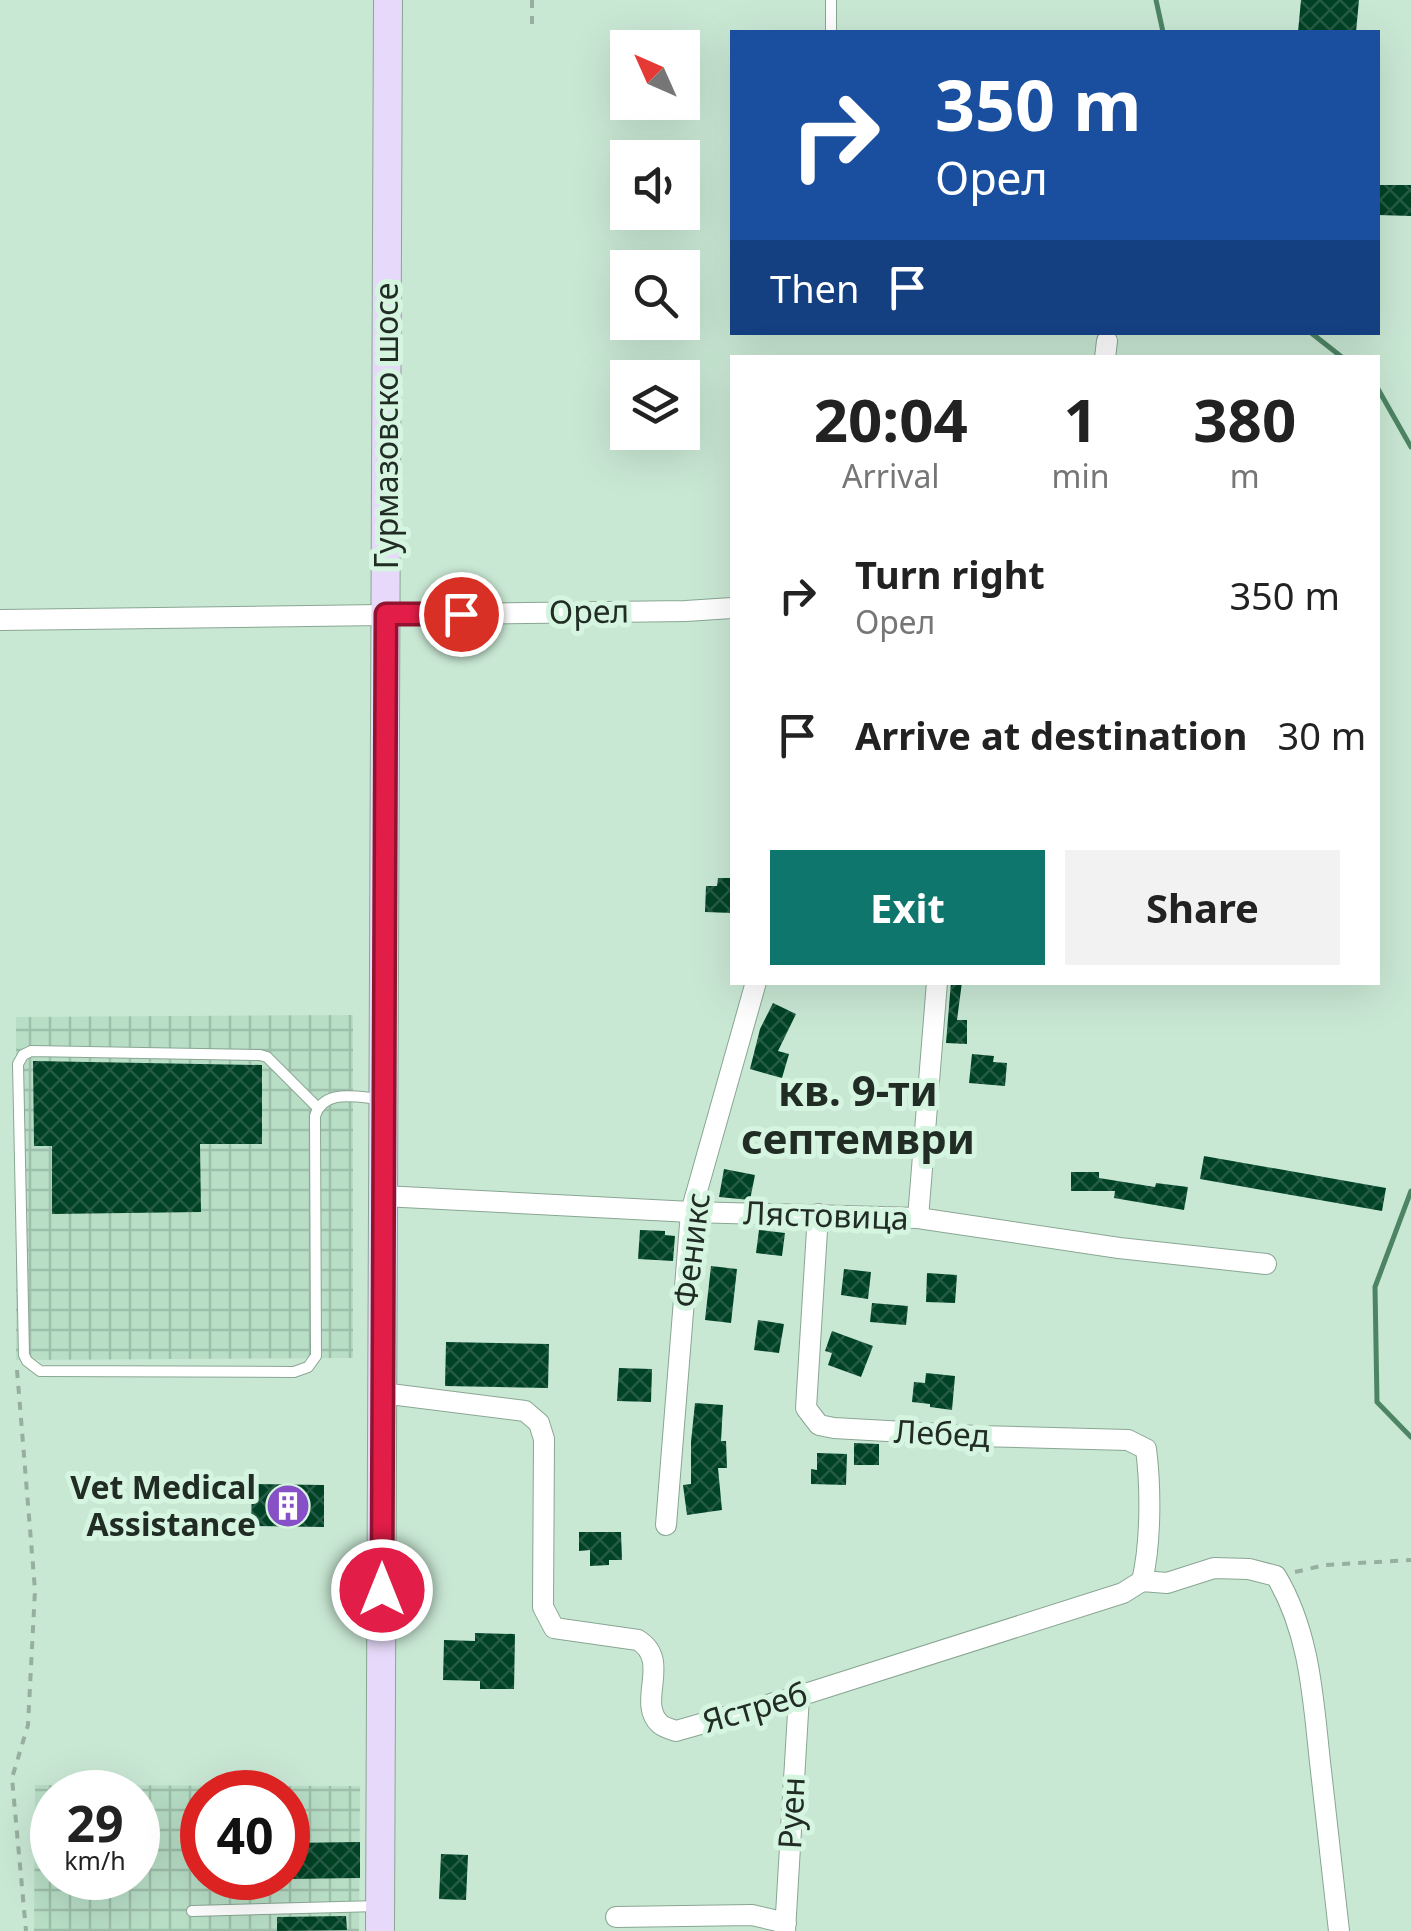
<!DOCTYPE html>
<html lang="en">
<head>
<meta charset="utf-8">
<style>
	:root { --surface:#fff; --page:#f2f2f2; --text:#222; --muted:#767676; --accent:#0f766e }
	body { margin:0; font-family:"Noto Sans",sans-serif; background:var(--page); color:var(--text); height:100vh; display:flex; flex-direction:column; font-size:38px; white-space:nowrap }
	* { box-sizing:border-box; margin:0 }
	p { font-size:32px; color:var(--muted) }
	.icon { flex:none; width:55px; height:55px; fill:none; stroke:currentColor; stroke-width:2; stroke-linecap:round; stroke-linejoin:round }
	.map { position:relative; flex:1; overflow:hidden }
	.details { position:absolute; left:730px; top:355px; width:650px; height:630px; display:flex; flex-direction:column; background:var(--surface); border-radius:0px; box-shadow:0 10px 40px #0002 }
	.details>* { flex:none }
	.top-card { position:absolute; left:730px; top:30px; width:650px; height:305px; border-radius:0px; box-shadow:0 10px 40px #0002; background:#1a4fa0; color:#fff; overflow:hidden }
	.needle { width:65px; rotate:315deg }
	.tools { position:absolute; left:610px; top:30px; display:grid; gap:20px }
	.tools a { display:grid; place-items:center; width:90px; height:90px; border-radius:0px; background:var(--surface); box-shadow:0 10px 40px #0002; font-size:50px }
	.speed { position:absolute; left:30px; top:1770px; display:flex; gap:20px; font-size:50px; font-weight:700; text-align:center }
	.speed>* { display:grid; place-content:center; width:130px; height:130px; border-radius:50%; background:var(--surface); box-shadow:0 10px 40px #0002; line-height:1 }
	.speed small { font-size:25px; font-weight:400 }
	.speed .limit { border:15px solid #d22; background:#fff; color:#111 }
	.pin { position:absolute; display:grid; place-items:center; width:85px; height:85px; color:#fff; margin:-42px; border:5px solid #fff; border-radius:50%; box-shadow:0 2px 10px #0007 }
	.me { position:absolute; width:110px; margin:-55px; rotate:0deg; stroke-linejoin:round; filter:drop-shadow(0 0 8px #0008) }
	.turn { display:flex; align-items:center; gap:35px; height:210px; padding:0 40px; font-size:45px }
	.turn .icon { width:130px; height:130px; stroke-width:2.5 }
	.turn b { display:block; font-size:70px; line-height:85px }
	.then { display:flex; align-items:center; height:95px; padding:0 40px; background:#0003; gap:20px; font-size:38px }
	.eta { display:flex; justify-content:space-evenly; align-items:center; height:170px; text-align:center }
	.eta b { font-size:60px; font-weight:700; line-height:70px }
	.action { display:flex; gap:20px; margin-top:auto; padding:20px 40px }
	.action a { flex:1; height:115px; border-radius:0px; background:var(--accent); color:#fff; font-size:40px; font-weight:700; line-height:115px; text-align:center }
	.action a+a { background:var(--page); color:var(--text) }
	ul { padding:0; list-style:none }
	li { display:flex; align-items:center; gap:30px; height:140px; padding:0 40px }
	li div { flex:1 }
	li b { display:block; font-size:38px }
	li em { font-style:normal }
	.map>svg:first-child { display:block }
</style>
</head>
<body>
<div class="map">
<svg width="1411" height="1931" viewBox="0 0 1411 1931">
	<defs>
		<pattern id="industrial-grid" width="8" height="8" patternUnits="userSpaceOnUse" patternTransform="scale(2.5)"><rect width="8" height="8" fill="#b8dec6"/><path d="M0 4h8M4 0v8" fill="none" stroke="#9ebfaa"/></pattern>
		<pattern id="building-cross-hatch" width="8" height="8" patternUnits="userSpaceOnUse" patternTransform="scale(2.5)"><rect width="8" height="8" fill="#004225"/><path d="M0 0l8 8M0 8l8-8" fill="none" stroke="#265b44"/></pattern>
	</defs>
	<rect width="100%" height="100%" fill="#c9e8d4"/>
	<!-- industrial -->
	<path fill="url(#industrial-grid)" fill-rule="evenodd" d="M353,1015v343l-337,2v-343z
		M35,1785l325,1 -1,145h-325zM52,1792h86v86h-86zM202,1792h86v86h-86z"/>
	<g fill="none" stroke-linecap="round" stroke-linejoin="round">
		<!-- stream -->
		<path stroke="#4d8564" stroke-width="5" d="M1156,0l7,32
			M1310,332l33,26
			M1378,389l33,58
			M1411,1191l-36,96 2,115 34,35"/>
	</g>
	<!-- building -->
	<path fill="url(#building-cross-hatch)" d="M1301,0h58l-3,32h-58z
		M1378,185h33v31l-33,-1z
		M718,878h14v35l-27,-1 1,-26h11z
		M951,982h11l-5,38h10v24l-21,-1z
		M773,1003l23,11 -18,37 11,3 -7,24 -32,-9 10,-40z
		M972,1054l22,2 -1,6 14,1 -2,23 -36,-3z
		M33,1061l229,4v79h-62l1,68 -149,2v-68h-18z
		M1204,1156l182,32 -4,23 -182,-32z
		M724,1169l31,6 -5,25 -31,-3z
		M1071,1172h28v6l56,9 1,-4 32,4 -4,23 -70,-12 1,-7h-44z
		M640,1230l25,1v4l10,1 -2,25 -35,-2z
		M759,1230l26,3 -3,23 -26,-3z
		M711,1266l26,3 -6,54 -26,-3z
		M844,1269l27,3 -3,27 -27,-4z
		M927,1273l30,2 -2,28 -29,-1z
		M872,1303l36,3 -2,19 -36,-3z
		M758,1320l26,4 -5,29 -25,-3z
		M832,1331l41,15 -12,31 -33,-12 4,-12 -7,-2z
		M446,1342l103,2 -1,44 -103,-2z
		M619,1368l33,1 -1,33 -34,-1z
		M926,1373l29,3 -3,34 -22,-3v-3l-18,-2 2,-20 11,1z
		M695,1403l28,2 -2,36h5l1,27h-9l4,42 -35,5 -4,-30 8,-1v-42z
		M854,1443l25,1v21h-25z
		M817,1453l30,1 -1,31 -35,-1v-15l6,1z
		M252,1484l72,1v42l-73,-1z
		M579,1532h42l1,28h-13v5l-19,1v-16l-11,1z
		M475,1633l40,1 -1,55h-34v-8l-37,-1 1,-40 31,1z
		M360,1842v36l-72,1v-36z
		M441,1854l27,1 -2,45 -27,-1z
		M346,1916l1,14 -70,1v-14z"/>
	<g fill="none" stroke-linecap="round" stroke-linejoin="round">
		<defs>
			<path id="lane" d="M831,32v-32
				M318,1108l-51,-51 -7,-2 -229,-4 -8,4 -5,9 6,291 3,6 13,10 254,1 14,-5 8,-11 -1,-240c9,-29 44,-18 68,-17
				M192,1911l187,-5"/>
			<path id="street" d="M1105,358l2,-17
				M0,620l686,-9 46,-3
				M383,1196l308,16 227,6 201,30 147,16
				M818,1214l-12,194 13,17 15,3 142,8 152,4 18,9c5,38 5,95 -4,132
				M918,1218l19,-236
				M382,1393l143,18 14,12 5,16 -1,168 11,21 84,12c34,21 -2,62 22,84 5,4 11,5 16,7l123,-35 324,-103 19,-12
				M666,1525l25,-313 65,-230
				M1142,1581l25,2 47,-15 35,1 27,7c34,57 37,122 44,186 6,56 13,113 19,169
				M616,1917l136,-2 34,8
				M785,1931l14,-235"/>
			<path id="secondary" d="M380,1931l8,-1931"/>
		</defs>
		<!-- lane casing -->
		<use href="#lane" stroke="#89a693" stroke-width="12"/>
		<!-- street casing -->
		<use href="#street" stroke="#89a693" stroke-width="22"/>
		<!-- secondary casing -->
		<use href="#secondary" stroke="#89a693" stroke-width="30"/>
		<!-- path -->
		<path stroke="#96af9f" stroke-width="4" stroke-dasharray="8 8" stroke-linecap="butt" d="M532,24v-24
			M17,1370l18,220 -7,135 -16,53 14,153
			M1295,1572l30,-7 86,-5"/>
		<!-- lane -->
		<use href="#lane" stroke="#fff" stroke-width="10"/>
		<!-- street -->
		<use href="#street" stroke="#fff" stroke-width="20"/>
		<!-- secondary -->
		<use href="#secondary" stroke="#e6d9f9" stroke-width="28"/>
	</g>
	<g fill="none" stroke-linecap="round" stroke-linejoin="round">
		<defs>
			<path id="route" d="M382,1590l4,-976h75"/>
		</defs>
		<!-- route casing -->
		<use href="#route" stroke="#92132f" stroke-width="25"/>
		<!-- route -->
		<use href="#route" stroke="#e11d48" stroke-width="18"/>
	</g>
	<!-- icons -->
	<defs>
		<symbol id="building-disc" viewBox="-11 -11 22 22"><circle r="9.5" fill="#8750c7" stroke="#d6f5e1"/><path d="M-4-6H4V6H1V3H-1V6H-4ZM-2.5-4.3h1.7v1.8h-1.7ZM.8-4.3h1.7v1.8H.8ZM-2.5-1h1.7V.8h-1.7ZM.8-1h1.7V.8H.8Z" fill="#fff"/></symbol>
	</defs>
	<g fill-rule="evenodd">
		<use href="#building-disc" x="263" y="1481" width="50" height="50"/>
	</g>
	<g text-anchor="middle" stroke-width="10" stroke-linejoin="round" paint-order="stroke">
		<!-- street labels -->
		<g font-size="32" fill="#212c25" stroke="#d6f5e1">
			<text transform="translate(387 426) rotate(-90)" y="11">Гурмазовско шосе</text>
			<text transform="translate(589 612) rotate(-1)" y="11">Орел</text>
			<text transform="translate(826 1216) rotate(2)" y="11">Лястовица</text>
			<text transform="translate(692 1250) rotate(-83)" y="11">Феникс</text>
			<text transform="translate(942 1434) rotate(3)" y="11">Лебед</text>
			<text transform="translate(755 1708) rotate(-16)" y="11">Ястреб</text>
			<text transform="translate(792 1813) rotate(-87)" y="11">Руен</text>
		</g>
		<!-- poi labels -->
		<g font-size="32" font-weight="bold" fill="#212c25" stroke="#d6f5e1" text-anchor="end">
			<text x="256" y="1499">Vet Medical<tspan x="256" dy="37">Assistance</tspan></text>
		</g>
		<!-- district labels -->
		<g font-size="42" font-weight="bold" fill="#212c25" stroke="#d6f5e1">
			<text x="858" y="1106">кв. 9-ти<tspan x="858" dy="48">септември</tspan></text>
		</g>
	</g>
</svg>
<div class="tools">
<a><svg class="needle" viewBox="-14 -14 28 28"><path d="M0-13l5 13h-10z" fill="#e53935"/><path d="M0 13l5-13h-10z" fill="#767676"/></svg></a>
<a><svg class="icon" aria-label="sound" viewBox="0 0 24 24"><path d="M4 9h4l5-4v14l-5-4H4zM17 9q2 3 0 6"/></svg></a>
<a><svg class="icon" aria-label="search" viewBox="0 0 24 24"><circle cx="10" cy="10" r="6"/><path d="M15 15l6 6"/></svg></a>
<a><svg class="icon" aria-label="layers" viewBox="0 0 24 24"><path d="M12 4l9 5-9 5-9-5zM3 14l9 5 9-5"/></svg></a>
</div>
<div class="speed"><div>29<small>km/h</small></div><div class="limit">40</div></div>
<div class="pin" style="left:461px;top:614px;background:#d93025"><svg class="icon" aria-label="arrive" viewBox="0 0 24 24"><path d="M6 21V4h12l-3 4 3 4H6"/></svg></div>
<svg class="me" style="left:382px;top:1590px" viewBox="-20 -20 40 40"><circle r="17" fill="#e11d48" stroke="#fff" stroke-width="3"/><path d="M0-11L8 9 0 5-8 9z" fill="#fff"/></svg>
<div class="top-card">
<div class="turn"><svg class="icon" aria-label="right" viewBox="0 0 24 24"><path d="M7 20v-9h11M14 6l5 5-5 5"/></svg><div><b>350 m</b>Орел</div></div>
<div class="then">Then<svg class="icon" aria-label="arrive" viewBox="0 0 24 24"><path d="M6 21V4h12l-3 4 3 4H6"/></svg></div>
</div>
<section class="details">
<div class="eta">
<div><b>20:04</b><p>Arrival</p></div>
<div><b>1</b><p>min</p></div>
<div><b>380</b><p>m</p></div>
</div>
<ul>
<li><svg class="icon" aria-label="right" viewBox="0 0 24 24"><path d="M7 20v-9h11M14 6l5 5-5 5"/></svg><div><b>Turn right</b><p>Орел</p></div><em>350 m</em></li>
<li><svg class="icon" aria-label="arrive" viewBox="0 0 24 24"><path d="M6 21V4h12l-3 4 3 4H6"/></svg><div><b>Arrive at destination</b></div><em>30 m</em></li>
</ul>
<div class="action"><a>Exit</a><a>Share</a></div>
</section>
</div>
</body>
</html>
